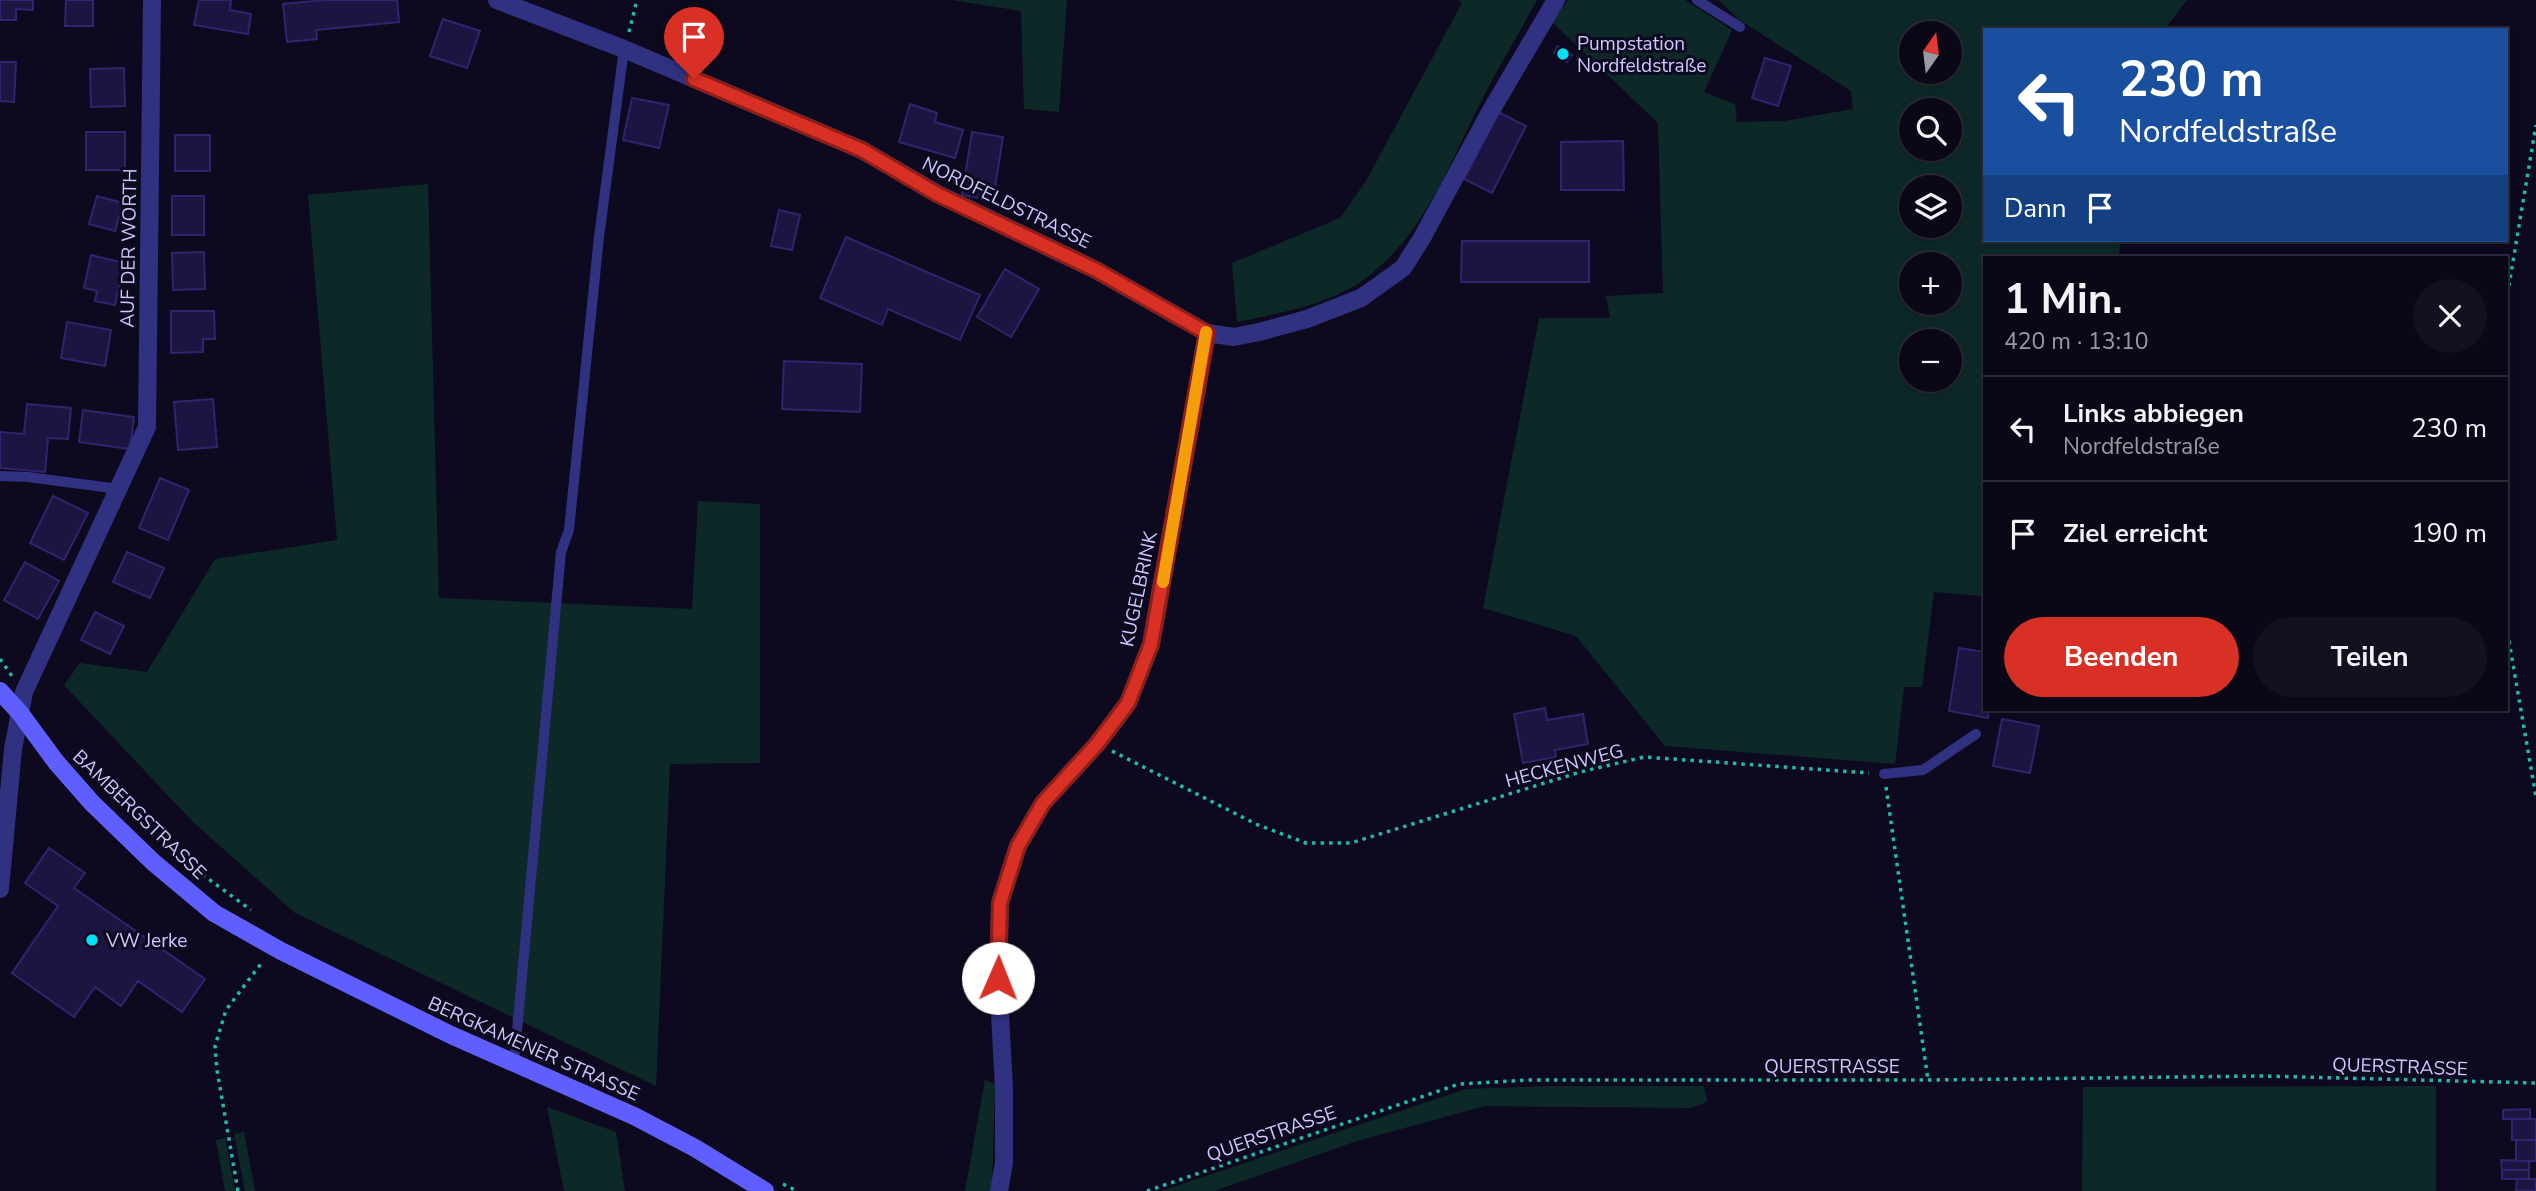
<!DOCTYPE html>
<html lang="de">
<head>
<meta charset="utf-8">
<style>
	:root { --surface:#0a0817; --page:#131120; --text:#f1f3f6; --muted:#999aa1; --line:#2a2936; --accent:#d93025 }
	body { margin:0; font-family:"Nunito Sans",sans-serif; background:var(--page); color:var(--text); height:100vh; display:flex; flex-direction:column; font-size:26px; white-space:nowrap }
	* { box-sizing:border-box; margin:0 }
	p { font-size:23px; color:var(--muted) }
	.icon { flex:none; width:38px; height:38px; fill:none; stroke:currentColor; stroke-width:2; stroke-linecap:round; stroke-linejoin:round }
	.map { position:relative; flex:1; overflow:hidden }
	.side { position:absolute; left:1983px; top:256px; width:525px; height:455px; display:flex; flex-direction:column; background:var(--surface); border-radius:0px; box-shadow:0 4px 10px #0003,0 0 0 2px var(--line) }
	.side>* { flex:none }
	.top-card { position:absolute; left:1983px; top:28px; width:525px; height:214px; border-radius:0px; box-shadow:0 4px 10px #0003,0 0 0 2px var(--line); background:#1a4fa0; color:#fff; overflow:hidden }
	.needle { width:46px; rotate:14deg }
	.buttons { position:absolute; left:1899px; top:21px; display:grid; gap:14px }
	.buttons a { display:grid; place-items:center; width:63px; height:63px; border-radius:50%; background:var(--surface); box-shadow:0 4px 10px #0003,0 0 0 2px var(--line); font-size:35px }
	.pin { position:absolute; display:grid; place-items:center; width:60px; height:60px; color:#fff; margin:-72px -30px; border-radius:50% 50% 50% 0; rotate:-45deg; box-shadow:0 0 7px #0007 }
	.pin .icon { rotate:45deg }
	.me { position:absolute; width:77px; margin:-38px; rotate:1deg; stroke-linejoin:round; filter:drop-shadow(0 0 5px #0008) }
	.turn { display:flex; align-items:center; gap:24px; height:147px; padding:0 21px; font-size:32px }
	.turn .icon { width:91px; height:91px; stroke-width:2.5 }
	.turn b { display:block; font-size:49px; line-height:60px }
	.then { display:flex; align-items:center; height:66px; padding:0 21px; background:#0003; gap:14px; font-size:26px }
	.round { display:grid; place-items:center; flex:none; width:74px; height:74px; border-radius:37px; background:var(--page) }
	.summary { display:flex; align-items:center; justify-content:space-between; height:119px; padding:0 21px }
	h1 { font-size:42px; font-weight:700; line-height:52px }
	.action { display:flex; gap:14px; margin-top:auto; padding:14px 21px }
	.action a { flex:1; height:80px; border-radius:42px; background:var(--accent); color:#fff; font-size:28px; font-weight:700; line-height:80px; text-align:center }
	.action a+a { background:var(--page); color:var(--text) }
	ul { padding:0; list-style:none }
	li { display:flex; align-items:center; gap:21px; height:105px; padding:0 21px; border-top:2px solid var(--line) }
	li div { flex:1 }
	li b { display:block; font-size:26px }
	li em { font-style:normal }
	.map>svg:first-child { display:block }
</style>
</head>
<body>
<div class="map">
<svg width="2536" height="1191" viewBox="0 0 2536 1191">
	<rect width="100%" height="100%" fill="#0d0a1f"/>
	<!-- green -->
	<path fill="#0d2927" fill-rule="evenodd" d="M952,0h115l-8,112 -35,-3 -3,-98z
		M1457,0h80c-17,31 -36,62 -52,94 -35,67 -61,145 -126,189 -34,22 -83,31 -122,39l-5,-59 108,-45 26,-37 96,-178z
		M1568,0h117l47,30 -28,62 31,12 2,18 47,-1 69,-12 -2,-18 -113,-72 -19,-19h468l-23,30h-180v210h136l-1,17h-135v339l-50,-4 -12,95h-18l-9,77 -230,-18 -89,-110 -93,-28 56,-290h71l-4,-22 57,-3 -5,-170 -106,-101zM1911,33h39v39h-39zM1911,110h39v39h-39zM1911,187h39v39h-39zM1911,264h39v39h-39zM1911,341h39v39h-39z
		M428,184l11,414 253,11 6,-108 62,3v259l-90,1 -14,322 -361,-173 -104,-93 -127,-135 16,-22 67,9 68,-113 122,-19 -29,-345z
		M985,1080l10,4 -3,107h-27z
		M1550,1086h154l3,16 -16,6 -206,-2 -128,35 -143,50h-53l305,-102z
		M2436,1086v105h-354l1,-104z
		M547,1107l69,25 9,59h-61z
		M244,1132l11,59h-10l-11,-57z
		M225,1138l10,53h-10l-9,-51z"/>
	<!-- building -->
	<path fill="#1c1541" stroke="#31246f" stroke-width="2" d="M0,0h33v10l-17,-1v11h-16z
		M66,0h27v26h-28z
		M199,0h32l-1,10 21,4 -3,20 -54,-9z
		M325,0h72l2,22 -83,8 1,9 -30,3 -4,-38z
		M443,19l37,12 -13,37 -37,-12z
		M1558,46l14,9 -5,7 -13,-9z
		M1765,58l26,8 -13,40 -26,-8z
		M0,62h16l-2,40 -14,-1z
		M124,68l1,38 -34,1 -1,-38z
		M632,98l37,7 -10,43 -36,-8z
		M910,104l27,9 -2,9 28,8 -8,28 -56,-16z
		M1498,112l28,14 -34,67 -28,-14z
		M86,132h39v38h-39z
		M972,132l31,5 -10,63 -31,-5z
		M175,135h35v36h-35z
		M1623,141l1,49h-63v-48z
		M97,196l26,7 -8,28 -26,-7z
		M172,196h32v39h-32z
		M779,210l21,5 -8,35 -21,-4z
		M846,237l134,58 -20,45 -72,-31 -6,16 -62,-27z
		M1462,241h127v41h-128z
		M204,252l1,37 -32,1 -1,-37z
		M91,255l33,8 -9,42 -20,-4 2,-10 -13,-3z
		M1005,269l34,20 -28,48 -34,-20z
		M171,311h43l1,28h-12v13l-32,1z
		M67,322l44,8 -6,36 -44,-8z
		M784,361l78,3 -2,48 -78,-3z
		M213,399l4,48 -39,3 -4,-48z
		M27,404l44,4 -3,31 -20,-1 -3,34 -45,-4v-36l24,2z
		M83,410l51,7 -4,32 -51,-7z
		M160,478l29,12 -21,50 -29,-12z
		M53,496l35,17 -24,47 -34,-17z
		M127,552l37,16 -14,30 -37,-16z
		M25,562l34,19 -21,38 -34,-19z
		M95,612l29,14 -14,28 -29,-14z
		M1959,648l25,4v57h5l-1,9 -39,-7z
		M1545,708l2,12 36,-6 5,30 -33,6 1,7 -33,6 -9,-49z
		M2002,719l37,7 -9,47 -37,-7z
		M49,848l36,25 -11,15 131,91 -23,33 -44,-31 -17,25 -26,-19 -21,30 -62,-44 46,-67 -33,-23z
		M2530,1109v10h-27v-9z
		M2512,1119h24v21h-24z
		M2516,1140h20v21h-20z
		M2501,1160l28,1v9h-27z
		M2502,1170h27v9h-27z
		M2517,1179h19v12h-20z"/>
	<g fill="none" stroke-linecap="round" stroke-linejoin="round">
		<!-- path -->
		<path stroke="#22b9ac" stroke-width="3.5" stroke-dasharray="3.5 5" stroke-linecap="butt" d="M629,32l8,-32
			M2506,303l30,-178
			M2506,624l30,173
			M0,659l12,17
			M1112,751l146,74 48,18h45l229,-71 64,-15 225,16
			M1886,787l42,293
			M132,813l67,59 52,38
			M783,1184l14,7
			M238,1191l-21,-121 -2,-24 11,-36 37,-49
			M1147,1191l312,-107 70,-4h399l335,-4 273,7"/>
		<!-- lane -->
		<path stroke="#313182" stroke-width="10" d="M1697,0l43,27
			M0,476l28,1 91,12
			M1884,774l39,-4 53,-36
			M514,1063l47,-511 8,-22 30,-293 25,-188"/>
		<!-- street -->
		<path stroke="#313182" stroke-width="18" d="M497,0l127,49 238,101 76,44 158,76 111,63 27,4 25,-5 48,-13 54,-21 42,-30 19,-30 67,-124 67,-114
			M0,889l13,-140 11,-57 123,-265 5,-427
			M999,1191l5,-28v-75l-6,-110 2,-75 18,-57 25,-43 54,-59 31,-41 23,-59 56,-311"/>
		<!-- secondary -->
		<path stroke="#5f5fff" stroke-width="18" d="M0,691l20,22 36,49 36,41 61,59 61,51 67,38 170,84 183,81 61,32 70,43"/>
	</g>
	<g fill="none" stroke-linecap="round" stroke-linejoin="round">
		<defs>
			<path id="route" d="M694,79l168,71 75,44 159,76 111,63 -56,311 -23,59 -31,41 -54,59 -25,43 -18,57 -2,75"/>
		</defs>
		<!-- route casing -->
		<use href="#route" stroke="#8d1f18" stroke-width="18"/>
		<!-- route -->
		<use href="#route" stroke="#d93025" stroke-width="12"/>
		<!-- slow -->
		<path stroke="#f59e0b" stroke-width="12" d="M1163,582l43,-250"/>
	</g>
	<!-- markers -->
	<g fill="#00e1f3" stroke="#0d0a1f" stroke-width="2.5">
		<circle cx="1563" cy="54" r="7"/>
		<circle cx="92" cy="940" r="7"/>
	</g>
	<g text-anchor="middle" stroke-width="6" stroke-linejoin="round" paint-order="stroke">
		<!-- poi labels -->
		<g font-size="19" fill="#cdc8ff" stroke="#0d0a1f" text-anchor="start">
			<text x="1577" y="50">Pumpstation<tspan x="1577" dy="22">Nordfeldstraße</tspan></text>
			<text x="106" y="947">VW Jerke</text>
		</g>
		<!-- street labels -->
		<g font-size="19" fill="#cdc8ff" stroke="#0d0a1f">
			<text transform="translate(1007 202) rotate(26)" y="7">NORDFELDSTRASSE</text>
			<text transform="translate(128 248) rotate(-89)" y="7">AUF DER WORTH</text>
			<text transform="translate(1138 589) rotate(-78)" y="7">KUGELBRINK</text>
			<text transform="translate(1564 765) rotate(-15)" y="7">HECKENWEG</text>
			<text transform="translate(140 814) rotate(44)" y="7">BAMBERGSTRASSE</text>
			<text transform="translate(534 1048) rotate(24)" y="7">BERGKAMENER STRASSE</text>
			<text x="1832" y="1073">QUERSTRASSE</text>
			<text transform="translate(2400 1066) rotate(2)" y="7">QUERSTRASSE</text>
			<text transform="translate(1271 1133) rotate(-19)" y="7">QUERSTRASSE</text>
		</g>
	</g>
</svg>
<div class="buttons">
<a><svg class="needle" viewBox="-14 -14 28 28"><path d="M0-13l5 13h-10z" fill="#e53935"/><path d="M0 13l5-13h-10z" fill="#999aa1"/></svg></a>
<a><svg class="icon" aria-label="search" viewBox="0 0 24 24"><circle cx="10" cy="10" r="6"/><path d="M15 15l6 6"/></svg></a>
<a><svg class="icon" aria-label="layers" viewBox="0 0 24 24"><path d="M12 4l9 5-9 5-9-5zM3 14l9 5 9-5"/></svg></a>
<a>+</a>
<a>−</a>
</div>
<div class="pin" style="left:694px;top:79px;background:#d93025"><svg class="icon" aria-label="arrive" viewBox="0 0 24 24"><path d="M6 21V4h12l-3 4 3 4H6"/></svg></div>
<svg class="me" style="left:998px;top:978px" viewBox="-20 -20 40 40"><circle r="19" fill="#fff"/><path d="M0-13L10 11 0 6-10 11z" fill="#d93025"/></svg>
<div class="top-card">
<div class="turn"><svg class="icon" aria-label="left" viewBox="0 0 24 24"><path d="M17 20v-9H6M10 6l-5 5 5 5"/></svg><div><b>230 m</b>Nordfeldstraße</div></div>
<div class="then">Dann<svg class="icon" aria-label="arrive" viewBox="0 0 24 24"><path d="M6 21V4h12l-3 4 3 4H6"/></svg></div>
</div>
<section class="side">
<div class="summary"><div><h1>1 Min.</h1><p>420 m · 13:10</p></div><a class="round"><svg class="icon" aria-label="close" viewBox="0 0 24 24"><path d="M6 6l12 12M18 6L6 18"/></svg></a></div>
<ul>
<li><svg class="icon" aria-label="left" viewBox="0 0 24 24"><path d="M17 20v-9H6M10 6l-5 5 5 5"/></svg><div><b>Links abbiegen</b><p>Nordfeldstraße</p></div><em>230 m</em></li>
<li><svg class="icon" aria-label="arrive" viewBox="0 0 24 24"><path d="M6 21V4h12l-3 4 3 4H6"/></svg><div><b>Ziel erreicht</b></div><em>190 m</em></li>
</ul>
<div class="action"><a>Beenden</a><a>Teilen</a></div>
</section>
</div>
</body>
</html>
